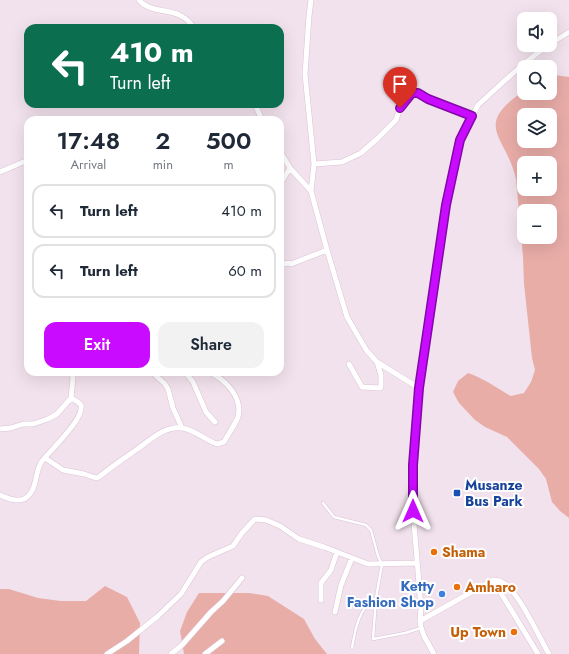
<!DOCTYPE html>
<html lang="en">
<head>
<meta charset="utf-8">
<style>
	:root { --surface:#fff; --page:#f2f2f3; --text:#1f2937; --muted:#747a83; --line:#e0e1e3; --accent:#c90cff }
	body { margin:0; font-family:Jost,sans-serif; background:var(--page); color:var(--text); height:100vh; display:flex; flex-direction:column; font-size:15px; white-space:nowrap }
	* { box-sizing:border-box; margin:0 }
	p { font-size:13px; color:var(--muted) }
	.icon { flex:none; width:22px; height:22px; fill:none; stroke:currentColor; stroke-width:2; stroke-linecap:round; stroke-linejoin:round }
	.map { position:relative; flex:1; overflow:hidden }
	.drawer { position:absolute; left:24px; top:116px; width:260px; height:260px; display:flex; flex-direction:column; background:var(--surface); border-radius:12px; box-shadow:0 4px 16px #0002 }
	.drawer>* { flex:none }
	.banner { position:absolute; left:24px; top:24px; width:260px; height:84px; border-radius:12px; box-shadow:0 4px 16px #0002; background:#0b6e4f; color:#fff; overflow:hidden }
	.buttons { position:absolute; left:517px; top:12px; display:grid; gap:8px }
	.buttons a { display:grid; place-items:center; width:40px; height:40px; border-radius:8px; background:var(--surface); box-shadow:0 4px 16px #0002; font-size:20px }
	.pin { position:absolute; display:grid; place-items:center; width:34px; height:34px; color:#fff; margin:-41px -17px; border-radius:50% 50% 50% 0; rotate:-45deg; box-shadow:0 0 4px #0007 }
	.pin .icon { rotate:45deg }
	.me { position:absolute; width:44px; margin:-22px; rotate:0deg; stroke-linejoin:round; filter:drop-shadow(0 0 3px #0008) }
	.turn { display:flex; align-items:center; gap:14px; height:84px; padding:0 20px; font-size:18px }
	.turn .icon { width:52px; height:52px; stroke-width:2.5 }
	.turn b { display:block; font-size:28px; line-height:34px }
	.eta { display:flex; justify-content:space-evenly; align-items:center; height:68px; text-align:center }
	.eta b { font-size:24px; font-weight:600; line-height:28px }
	.button { display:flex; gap:8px; margin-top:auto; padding:8px 20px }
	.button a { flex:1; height:46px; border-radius:12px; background:var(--accent); color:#fff; font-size:16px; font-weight:600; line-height:46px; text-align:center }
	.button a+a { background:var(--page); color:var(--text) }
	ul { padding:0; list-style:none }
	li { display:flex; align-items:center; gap:12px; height:54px; margin:0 8px 6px; padding:0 12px; border:2px solid var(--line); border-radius:12px }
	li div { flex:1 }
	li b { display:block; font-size:15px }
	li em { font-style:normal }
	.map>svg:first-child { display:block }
</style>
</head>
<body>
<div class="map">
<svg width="569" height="654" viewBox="0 0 569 654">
	<rect width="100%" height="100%" fill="#f2e2ed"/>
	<!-- green -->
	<path fill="#e9ada8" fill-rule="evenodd" d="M554,75l15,2v441l-9,-7 -8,-9 -6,-23 -7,-10 -32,-32 -22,-10 -10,-7 -16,-17 -6,-11 5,-11 10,-8c15,5 29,15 43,23l13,-3 7,-11 4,-12 -3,-12 -8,-74 -1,-27 -7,-78c-9,-42 -45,-53 8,-88v2h26v-15zM524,115h26v26h-26zM524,163h26v26h-26zM524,211h26v26h-26z
		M105,586l22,11 13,26 -1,31h-139v-65h9l29,9 23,3h25z
		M199,593h50l19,3 36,23 11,20 12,15h-143l-4,-23 7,-19z"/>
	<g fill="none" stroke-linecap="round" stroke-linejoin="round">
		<defs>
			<path id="lane" d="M323,503l11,14 32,8 5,5 7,26 4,8 -6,34c-17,9 -21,32 -24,50
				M376,598l-3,41 32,-6 16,-5"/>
			<path id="street" d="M139,0c15,17 40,4 55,28
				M550,44l19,-12
				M255,104l7,16
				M280,151l10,17 21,23 16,59 20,67 14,24 6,10 10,11 42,26
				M314,164l28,-2 19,-9 16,-14 19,-19 4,-12 12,-15h6l10,6 44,16
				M0,172l28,-12
				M280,184l10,-16
				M311,191l3,-27 -9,-90 4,-58 2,-16
				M280,265l8,-2 3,1 36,-14
				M349,364l13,23 18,1 1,-1v-12l-4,-13
				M152,372l13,12 3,5 5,19 9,20
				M185,372l8,10 13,30 9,10
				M0,429l11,-1 12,-4h10l15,-5 9,-5 14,-16 2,-20 -1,-6
				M45,458l18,12 21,4 12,4 3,-1c12,-10 24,-18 37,-27 13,-9 29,-25 46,-22 12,1 27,15 36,16 0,0 5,-2 6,-2 4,-8 11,-17 14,-25 5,-20 -13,-38 -29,-45
				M0,495c7,3 16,7 24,4 14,-7 10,-27 18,-38 8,-10 43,-43 39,-56 -2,-3 -7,-5 -10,-7
				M493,580l45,74
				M321,600v-17l10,-13 6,-18
				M335,612l6,-27 11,-27
				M420,621l73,-41c3,1 6,0 9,2 16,8 37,55 47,72
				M107,654l20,-13 31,-25 23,-22 20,-32 7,-5 25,-11 9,-13 13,-14 11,1 14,6 19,13 25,8 44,17 49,-1
				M171,654l11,-9 29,-33 12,-11 19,-23
				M205,654l17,-13
				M434,654l-10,-18 -3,-9 -1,-6 1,-13 -8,-97v-46l6,-77 27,-183 14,-65 18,-35 43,-39 27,-21"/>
		</defs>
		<!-- lane casing -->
		<use href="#lane" stroke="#dbc1d4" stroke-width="3.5"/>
		<!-- street casing -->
		<use href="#street" stroke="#dbc1d4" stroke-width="6"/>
		<!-- lane -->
		<use href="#lane" stroke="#fff" stroke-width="2.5"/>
		<!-- street -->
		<use href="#street" stroke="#fff" stroke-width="5"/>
	</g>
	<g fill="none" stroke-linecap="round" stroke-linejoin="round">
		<defs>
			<path id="route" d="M400,108l12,-15h6l10,6 44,17 -12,24 -14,65 -27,183 -6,77v46"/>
		</defs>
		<!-- route casing -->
		<use href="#route" stroke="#8308a6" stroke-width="10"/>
		<!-- route -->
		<use href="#route" stroke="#c90cff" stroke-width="7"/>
	</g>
	<!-- markers -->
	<rect fill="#1a4fb4" stroke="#fff" stroke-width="1.5" x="453" y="489" width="8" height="8" rx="2"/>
	<g fill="#e8710a" stroke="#fff" stroke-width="1.5">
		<circle cx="434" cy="552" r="4"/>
		<circle cx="457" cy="587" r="4"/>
		<circle cx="514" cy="632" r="4"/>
	</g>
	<circle fill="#3f7fe0" stroke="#fff" stroke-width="1.5" cx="442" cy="594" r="4"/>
	<g text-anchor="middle" stroke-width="4" stroke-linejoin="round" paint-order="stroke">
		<!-- transit labels -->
		<g font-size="14" font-weight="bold" fill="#164399" stroke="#fff" text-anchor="start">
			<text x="465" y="490">Musanze<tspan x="465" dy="16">Bus Park</tspan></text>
		</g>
		<!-- food labels -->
		<g font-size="14" font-weight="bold" fill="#c56008" stroke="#fff" text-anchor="start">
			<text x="442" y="557">Shama</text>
			<text x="465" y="592">Amharo</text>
			<text x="506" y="637" text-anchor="end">Up Town</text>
		</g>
		<!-- shop labels -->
		<g font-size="14" font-weight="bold" fill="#366cbe" stroke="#fff" text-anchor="end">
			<text x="434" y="591">Ketty<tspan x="434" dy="16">Fashion Shop</tspan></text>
		</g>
	</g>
</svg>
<div class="buttons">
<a><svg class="icon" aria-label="sound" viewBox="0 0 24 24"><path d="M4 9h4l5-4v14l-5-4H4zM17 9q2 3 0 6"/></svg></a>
<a><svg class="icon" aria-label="search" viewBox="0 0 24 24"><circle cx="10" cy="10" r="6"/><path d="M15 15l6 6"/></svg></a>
<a><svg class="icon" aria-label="layers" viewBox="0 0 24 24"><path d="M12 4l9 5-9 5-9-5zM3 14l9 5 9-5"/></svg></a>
<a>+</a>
<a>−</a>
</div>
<div class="pin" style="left:400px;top:108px;background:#d93025"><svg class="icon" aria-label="arrive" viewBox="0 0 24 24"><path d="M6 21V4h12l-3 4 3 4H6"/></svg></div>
<svg class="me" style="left:413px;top:511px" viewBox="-20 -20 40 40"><path d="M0-17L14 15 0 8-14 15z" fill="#c90cff" stroke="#fff" stroke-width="4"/></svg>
<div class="banner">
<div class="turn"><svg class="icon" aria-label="left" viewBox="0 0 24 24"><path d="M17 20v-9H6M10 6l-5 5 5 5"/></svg><div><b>410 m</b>Turn left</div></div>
</div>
<section class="drawer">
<div class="eta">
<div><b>17:48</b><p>Arrival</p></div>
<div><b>2</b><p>min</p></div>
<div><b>500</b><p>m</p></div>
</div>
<ul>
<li><svg class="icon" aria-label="left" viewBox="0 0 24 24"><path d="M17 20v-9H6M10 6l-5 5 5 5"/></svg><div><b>Turn left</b></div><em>410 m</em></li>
<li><svg class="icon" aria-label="left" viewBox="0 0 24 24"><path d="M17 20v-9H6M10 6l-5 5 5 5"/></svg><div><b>Turn left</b></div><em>60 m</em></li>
</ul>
<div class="button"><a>Exit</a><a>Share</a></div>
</section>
</div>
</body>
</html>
